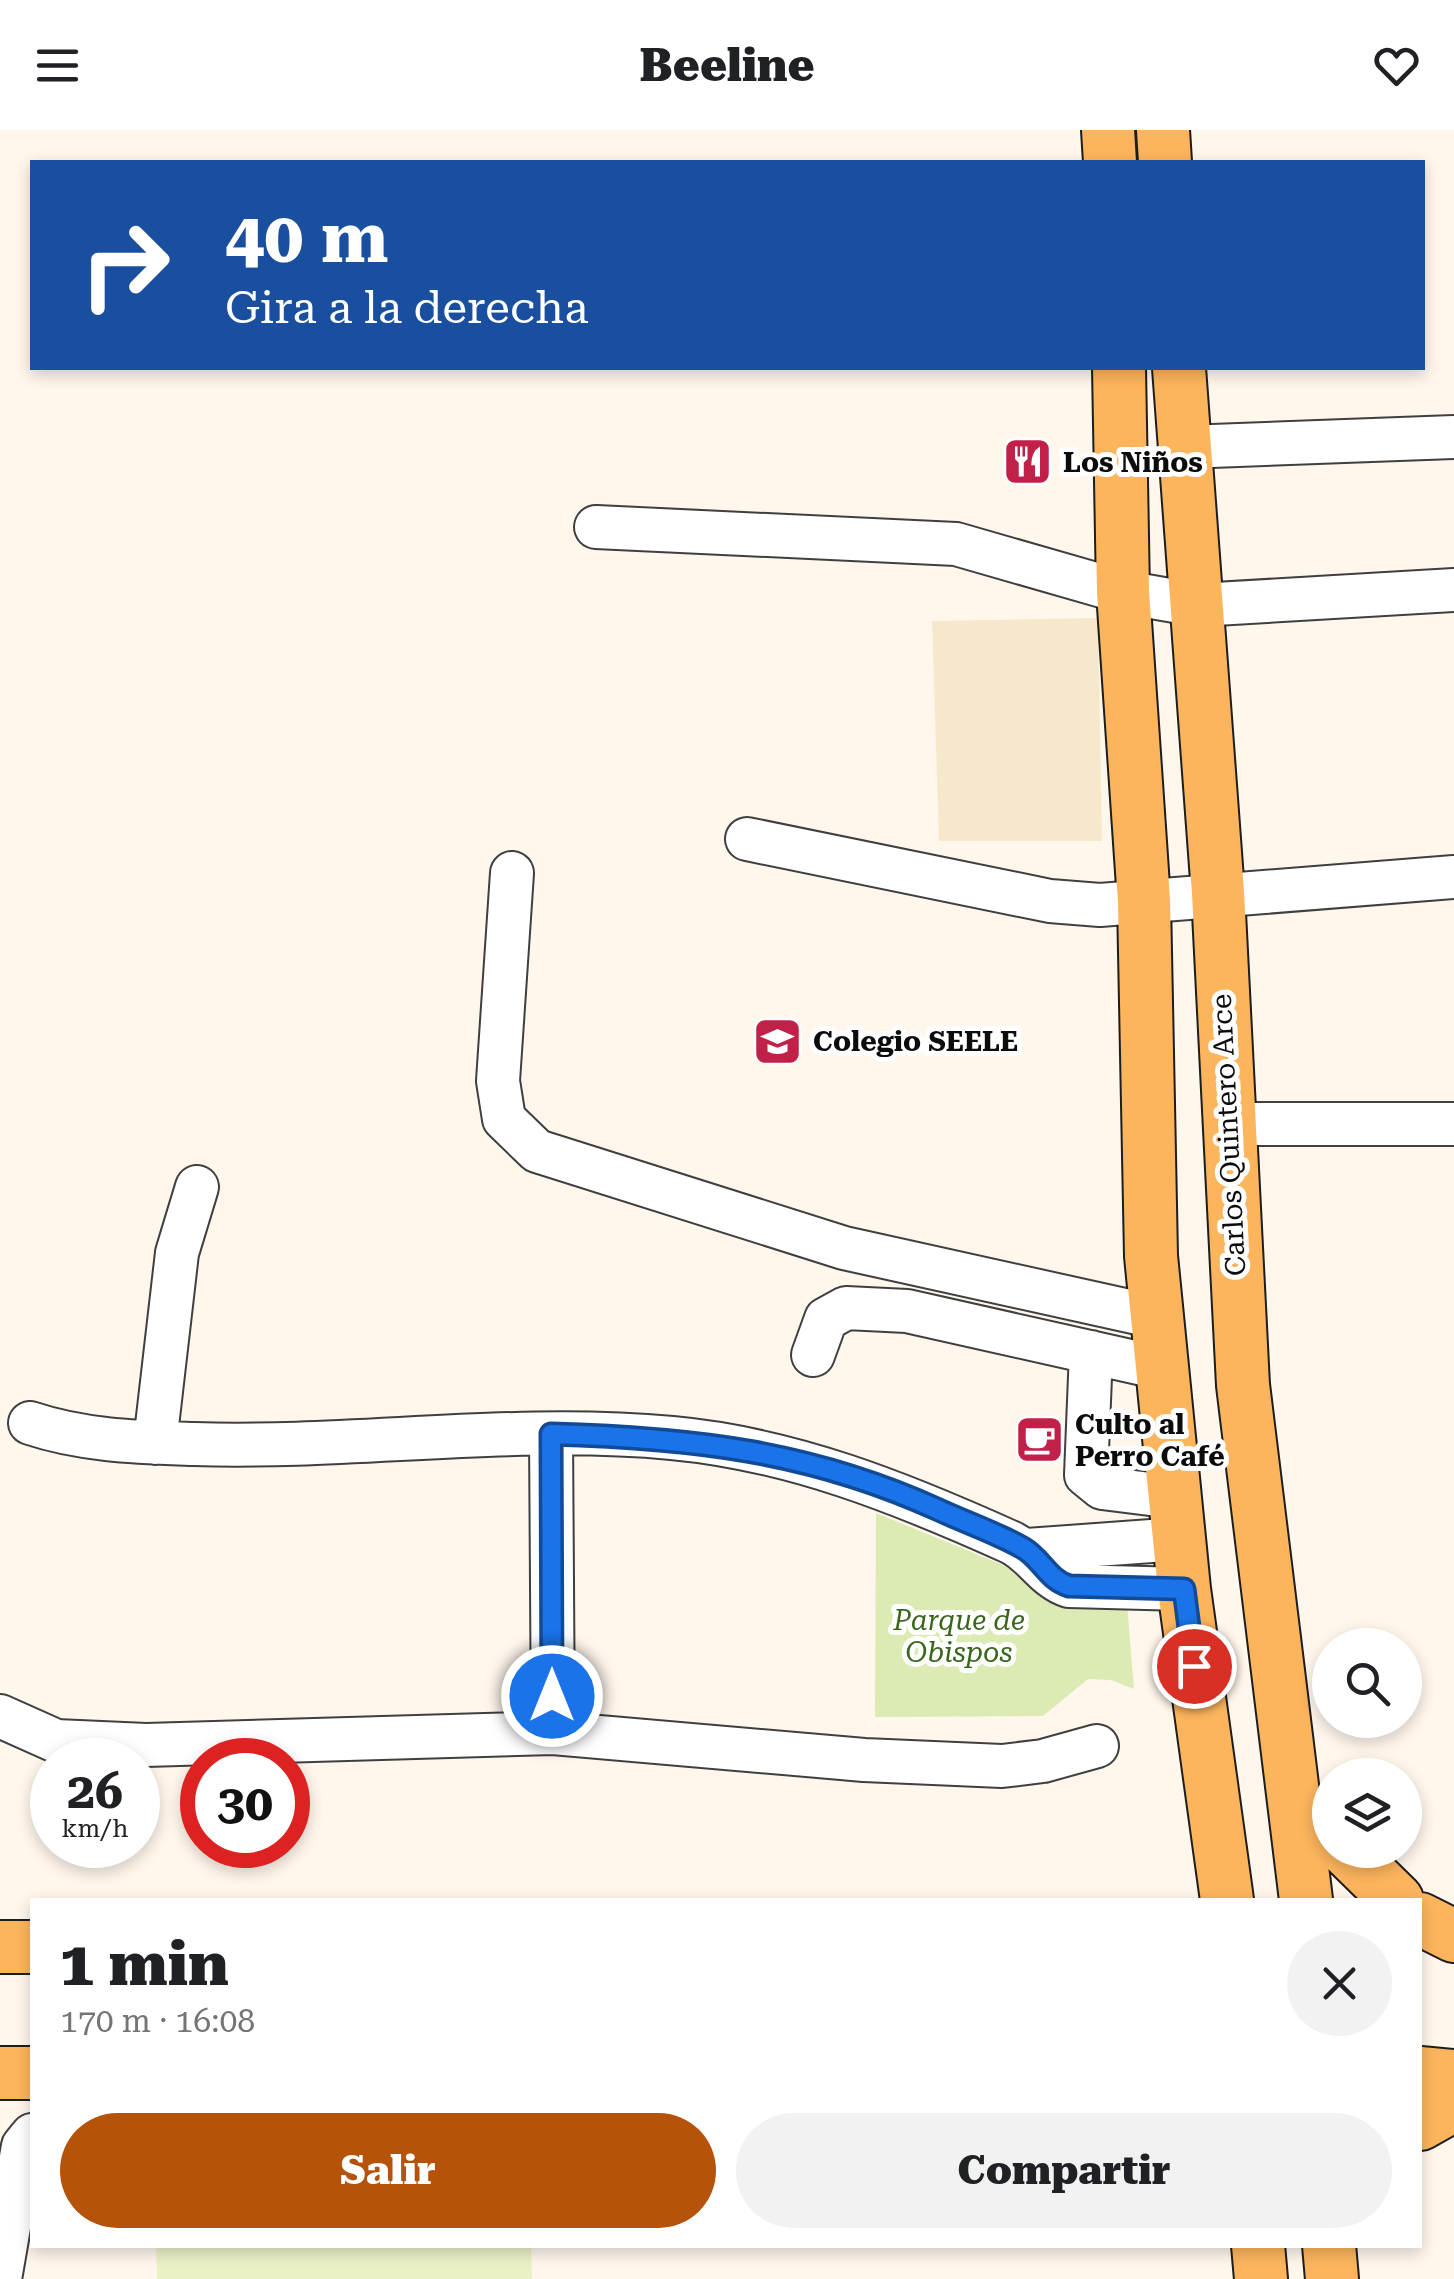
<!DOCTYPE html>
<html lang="es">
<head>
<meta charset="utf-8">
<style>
	:root { --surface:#fff; --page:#f2f2f2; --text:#202124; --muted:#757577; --accent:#b45309 }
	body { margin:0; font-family:"Roboto Serif",serif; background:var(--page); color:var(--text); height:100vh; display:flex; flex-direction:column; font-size:38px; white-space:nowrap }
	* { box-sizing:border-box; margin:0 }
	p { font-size:32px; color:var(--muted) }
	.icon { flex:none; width:55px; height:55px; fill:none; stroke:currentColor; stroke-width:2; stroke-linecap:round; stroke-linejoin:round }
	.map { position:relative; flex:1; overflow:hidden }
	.sheet { position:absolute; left:30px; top:1768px; width:1392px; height:350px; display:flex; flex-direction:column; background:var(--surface); border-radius:0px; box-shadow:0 5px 15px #0003 }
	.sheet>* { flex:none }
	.top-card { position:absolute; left:30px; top:30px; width:1395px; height:210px; border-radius:0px; box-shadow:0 5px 15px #0003; background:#1a4fa0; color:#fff; overflow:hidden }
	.fabs { position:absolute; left:1312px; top:1498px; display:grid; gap:20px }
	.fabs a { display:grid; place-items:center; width:110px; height:110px; border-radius:50%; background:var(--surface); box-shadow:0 5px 15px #0003; font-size:50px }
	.speed { position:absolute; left:30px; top:1608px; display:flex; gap:20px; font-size:50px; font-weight:700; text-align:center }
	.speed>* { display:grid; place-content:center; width:130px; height:130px; border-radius:50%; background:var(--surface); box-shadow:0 5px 15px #0003; line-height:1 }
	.speed small { font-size:25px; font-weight:400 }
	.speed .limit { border:15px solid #d22; background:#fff; color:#111 }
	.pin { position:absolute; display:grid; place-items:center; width:85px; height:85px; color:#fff; margin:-42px; border:5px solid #fff; border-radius:50%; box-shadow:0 2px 10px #0007 }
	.me { position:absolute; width:110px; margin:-55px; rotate:0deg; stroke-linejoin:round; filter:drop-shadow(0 0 8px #0008) }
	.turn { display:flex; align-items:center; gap:35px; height:210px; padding:0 30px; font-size:45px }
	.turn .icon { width:130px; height:130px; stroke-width:2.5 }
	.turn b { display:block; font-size:70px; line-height:85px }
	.round { display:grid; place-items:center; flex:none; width:105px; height:105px; border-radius:52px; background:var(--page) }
	.head { display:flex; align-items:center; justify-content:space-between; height:170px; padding:0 30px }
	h1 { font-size:60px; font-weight:800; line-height:75px }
	.button { display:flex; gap:20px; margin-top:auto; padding:20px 30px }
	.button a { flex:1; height:115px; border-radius:60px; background:var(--accent); color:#fff; font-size:40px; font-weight:800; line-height:115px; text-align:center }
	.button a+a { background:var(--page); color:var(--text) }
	header { display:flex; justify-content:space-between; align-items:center; height:130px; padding:0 30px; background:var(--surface); font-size:45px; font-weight:800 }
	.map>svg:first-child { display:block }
</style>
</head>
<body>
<header><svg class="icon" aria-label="menu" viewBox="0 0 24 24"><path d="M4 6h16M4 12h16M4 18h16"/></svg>Beeline<svg class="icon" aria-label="heart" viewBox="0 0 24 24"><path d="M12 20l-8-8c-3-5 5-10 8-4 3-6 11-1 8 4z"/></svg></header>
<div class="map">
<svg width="1454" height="2149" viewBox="0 0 1454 2149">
	<rect width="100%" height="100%" fill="#fff7ec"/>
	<!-- farmland -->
	<path fill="#f6e9cb" d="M1098,488l4,223h-163l-7,-220z"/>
	<!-- green -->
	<path fill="#dceab4" d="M876,1383l127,52 67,35 56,-8 8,97 -23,-9 -23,-1 -45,37 -168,1z"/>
	<!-- pitch -->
	<path fill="#ebf1c6" d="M156,2115h375l1,34h-375z"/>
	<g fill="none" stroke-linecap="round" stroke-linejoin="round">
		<defs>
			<path id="minor" d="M1185,317l269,-10
				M596,397l360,17 167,48 75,13 256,-15
				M747,709l303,62 50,4 354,-28
				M512,743l-14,208 6,38 33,32 307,97 312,69
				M1227,994h227
				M1091,1222l-5,123 16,13 72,9
				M813,1225l13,-36 20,-11 61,3 254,57
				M30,1293c54,18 108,19 164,21 159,5 319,-21 478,-6 120,11 229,55 338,104 24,11 34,36 59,44l115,3
				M551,1304l2,299
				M155,1313l22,-190 20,-66
				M1027,1420l152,-11
				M0,1586l56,25 90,4 407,-12 311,27 138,6 41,-5 54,-15
				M0,2149l23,-133 9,-11"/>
			<path id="major" d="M1108,0l2,32
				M1163,0l2,32
				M1119,238l4,224 21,309 7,355 33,333 43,311
				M1179,238l39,525 25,492 63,515
				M1346,1720l51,50
				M1420,1789l34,17
				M0,1817h32
				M0,1943h32
				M1420,1943l34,3
				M1420,1994l34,-19
				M1258,2115l3,34
				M1329,2115l3,34"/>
		</defs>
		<!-- minor casing -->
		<use href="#minor" stroke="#3f3f3f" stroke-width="46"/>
		<!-- major casing -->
		<use href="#major" stroke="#1d1d1d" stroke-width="56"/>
		<!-- minor -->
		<use href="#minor" stroke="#fff" stroke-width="42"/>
		<!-- major -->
		<use href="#major" stroke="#fdb55d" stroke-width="52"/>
	</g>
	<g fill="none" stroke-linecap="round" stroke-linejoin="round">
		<defs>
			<path id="route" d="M552,1566l-1,-262c141,4 259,17 388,76 28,13 58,23 84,38 19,11 24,31 46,38l115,3 10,77"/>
		</defs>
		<!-- route casing -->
		<use href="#route" stroke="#114b97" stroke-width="25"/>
		<!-- route -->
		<use href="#route" stroke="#1a73e8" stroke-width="18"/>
	</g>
	<!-- icons -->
	<defs>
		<symbol id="restaurant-square" viewBox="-11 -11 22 22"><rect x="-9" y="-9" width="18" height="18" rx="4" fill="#c12049" stroke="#fff"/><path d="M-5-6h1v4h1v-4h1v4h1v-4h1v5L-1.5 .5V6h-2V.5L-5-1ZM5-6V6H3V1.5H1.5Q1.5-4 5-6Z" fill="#fff"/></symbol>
		<symbol id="school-square" viewBox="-11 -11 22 22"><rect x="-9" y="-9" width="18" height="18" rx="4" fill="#c12049" stroke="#fff"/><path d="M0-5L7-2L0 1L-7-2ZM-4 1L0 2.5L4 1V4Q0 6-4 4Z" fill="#fff"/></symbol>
		<symbol id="cafe-square" viewBox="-11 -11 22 22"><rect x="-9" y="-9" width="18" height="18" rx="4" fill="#c12049" stroke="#fff"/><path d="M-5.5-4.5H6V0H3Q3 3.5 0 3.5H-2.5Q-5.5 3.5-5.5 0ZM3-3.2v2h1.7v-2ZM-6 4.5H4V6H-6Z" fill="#fff"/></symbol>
	</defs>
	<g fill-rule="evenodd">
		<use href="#restaurant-square" x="1000" y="304" width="55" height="55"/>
		<use href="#school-square" x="750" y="884" width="55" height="55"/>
		<use href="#cafe-square" x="1012" y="1282" width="55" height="55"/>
	</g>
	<g text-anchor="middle" stroke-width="10" stroke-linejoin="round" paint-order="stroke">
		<!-- poi labels -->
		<g font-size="28" font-weight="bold" fill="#0c0c0c" stroke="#fff" text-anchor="start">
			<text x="1063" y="342">Los Niños</text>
			<text x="813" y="921">Colegio SEELE</text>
			<text x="1075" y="1304">Culto al<tspan x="1075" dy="32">Perro Café</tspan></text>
		</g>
		<!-- street labels -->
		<g font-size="28" fill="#0c0c0c" stroke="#fff">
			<text transform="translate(1228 1005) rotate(-93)" y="10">Carlos Quintero Arce</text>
		</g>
		<!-- park labels -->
		<g font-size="28" font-style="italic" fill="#3a661b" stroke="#fff">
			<text x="959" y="1500">Parque de<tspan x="959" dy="32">Obispos</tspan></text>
		</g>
	</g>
</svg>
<div class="fabs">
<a><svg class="icon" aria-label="search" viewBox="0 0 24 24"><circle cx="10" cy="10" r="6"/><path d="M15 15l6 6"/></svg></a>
<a><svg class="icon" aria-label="layers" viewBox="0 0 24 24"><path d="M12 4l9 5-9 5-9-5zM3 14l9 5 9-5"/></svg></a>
</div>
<div class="speed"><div>26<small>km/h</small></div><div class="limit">30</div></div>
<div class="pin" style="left:1194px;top:1536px;background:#d93025"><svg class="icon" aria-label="arrive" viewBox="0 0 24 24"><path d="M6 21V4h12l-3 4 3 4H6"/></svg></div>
<svg class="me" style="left:552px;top:1566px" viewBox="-20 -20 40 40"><circle r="17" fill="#1a73e8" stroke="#fff" stroke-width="3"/><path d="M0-11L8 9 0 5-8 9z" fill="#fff"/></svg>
<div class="top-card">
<div class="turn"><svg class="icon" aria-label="right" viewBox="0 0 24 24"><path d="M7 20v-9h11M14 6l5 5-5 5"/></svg><div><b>40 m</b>Gira a la derecha</div></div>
</div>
<section class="sheet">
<div class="head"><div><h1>1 min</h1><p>170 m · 16:08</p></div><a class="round"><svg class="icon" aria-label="close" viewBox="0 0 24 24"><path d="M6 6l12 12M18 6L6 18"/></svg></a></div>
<div class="button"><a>Salir</a><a>Compartir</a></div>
</section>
</div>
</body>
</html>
